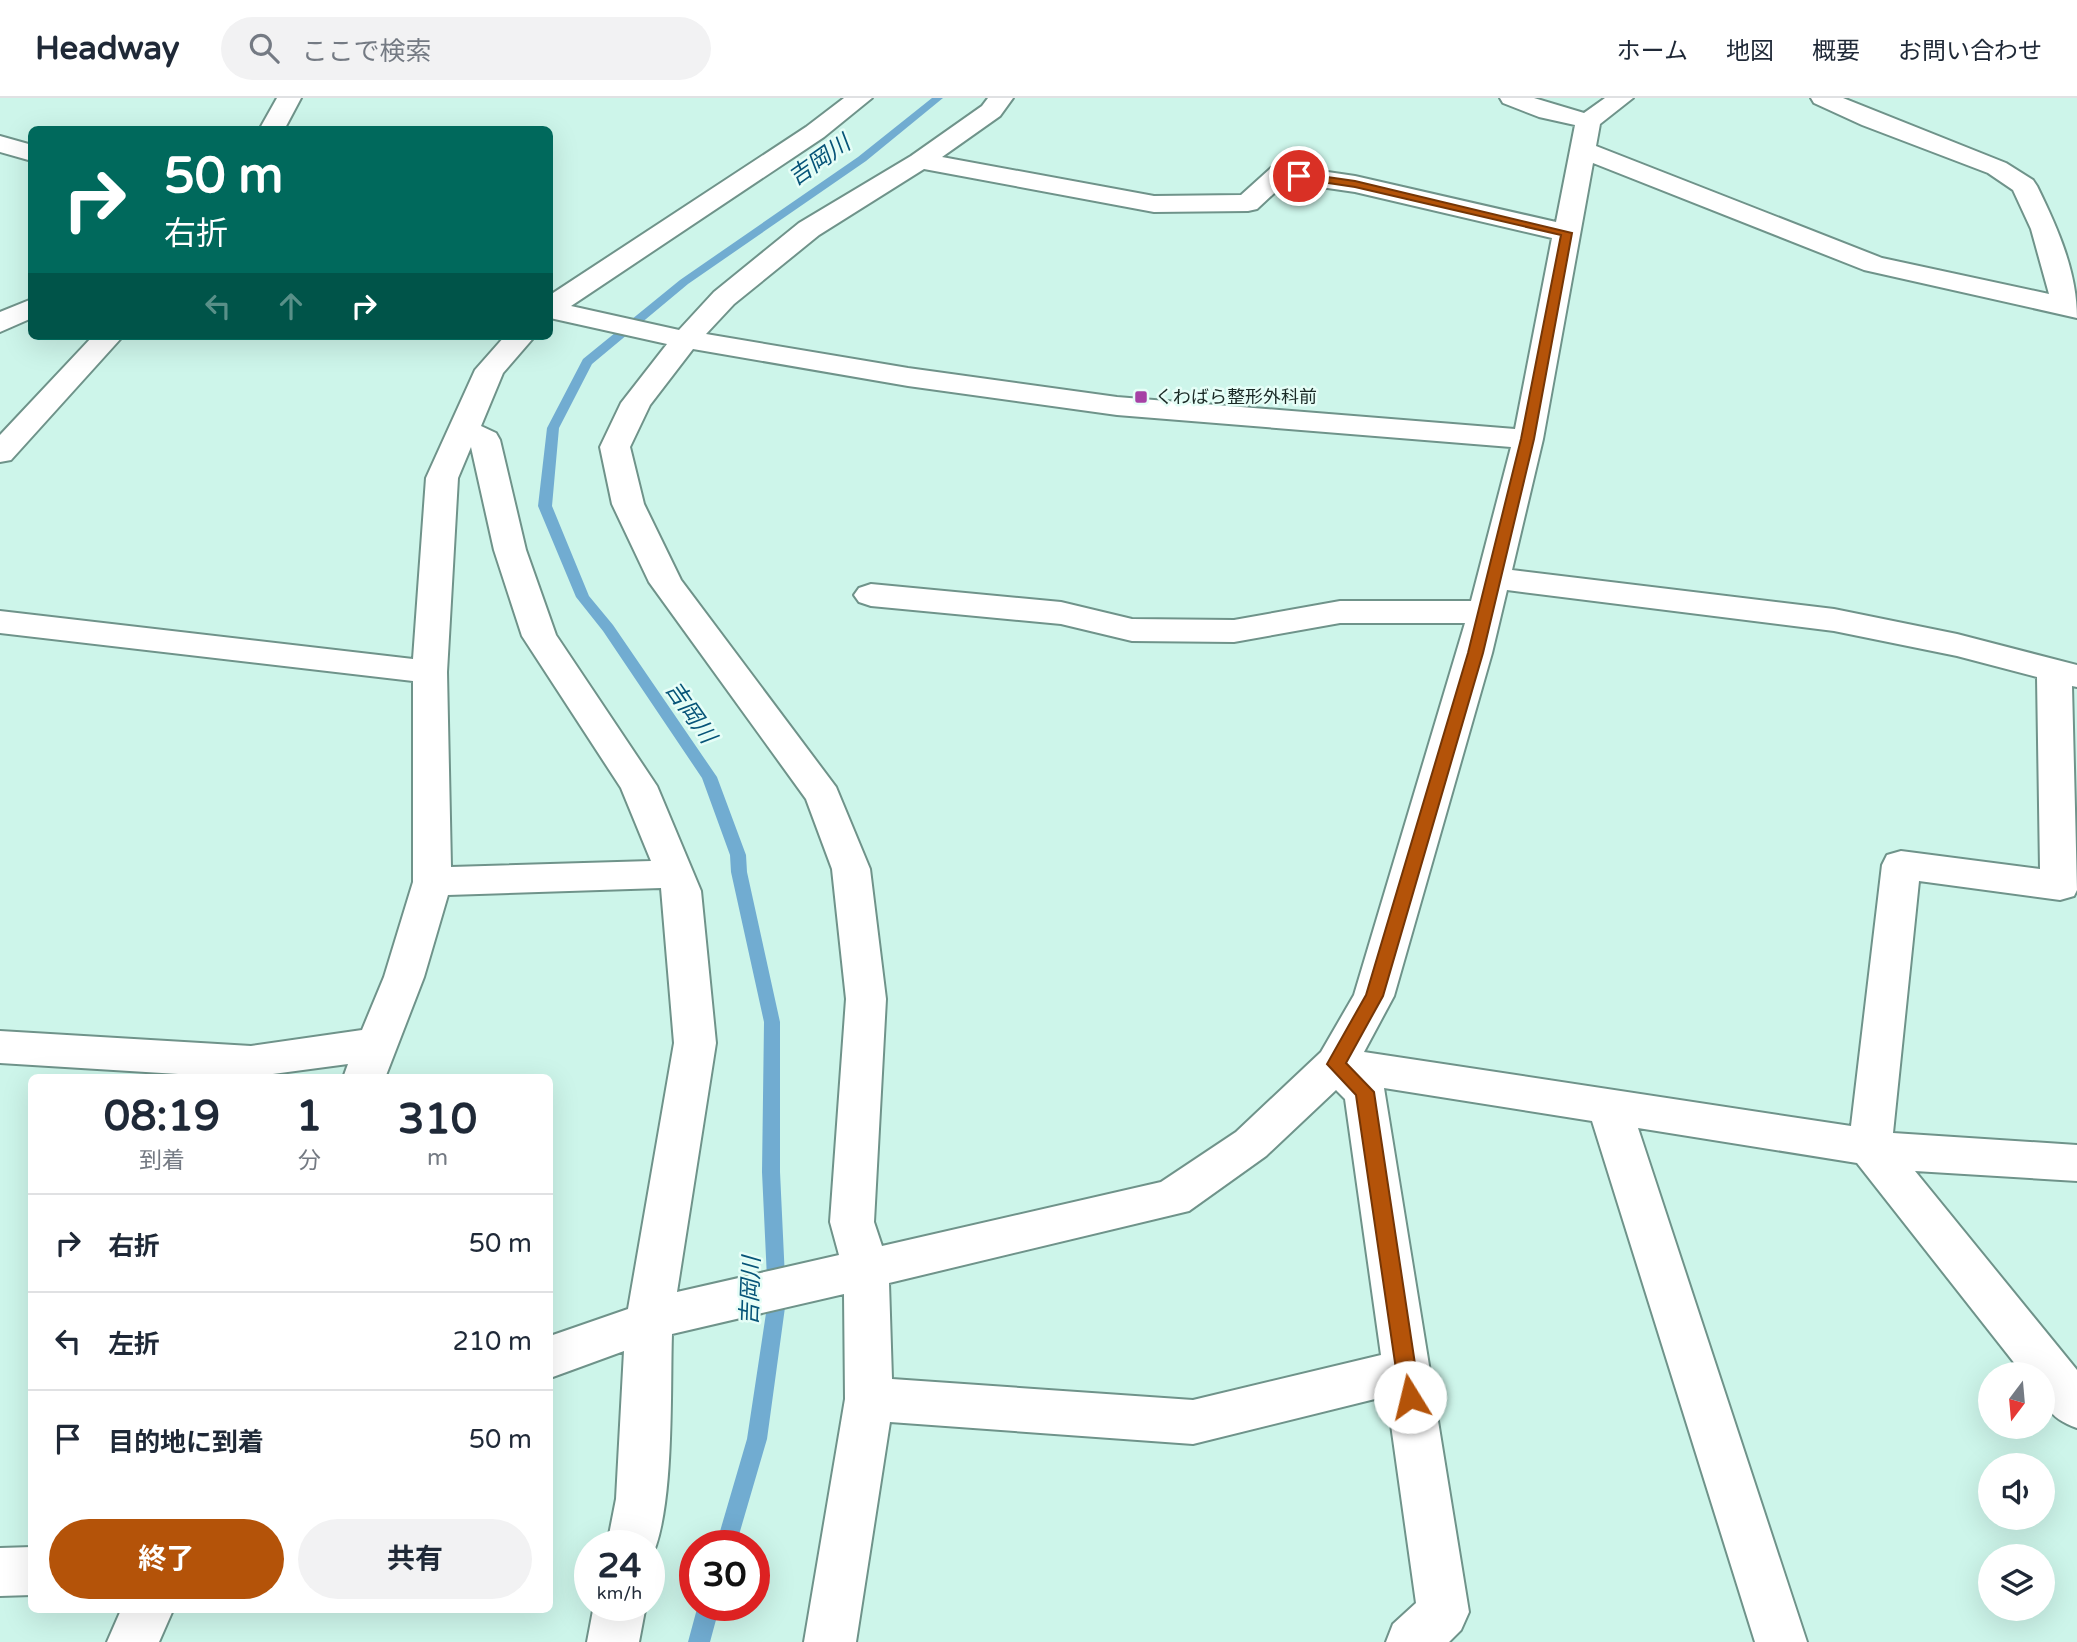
<!DOCTYPE html>
<html lang="ja">
<head>
<meta charset="utf-8">
<style>
	:root { --surface:#fff; --page:#f2f2f3; --text:#1f2937; --muted:#747a83; --line:#e0e1e3; --accent:#b45309 }
	body { margin:0; font-family:"Varela Round","Noto Sans JP",sans-serif; background:var(--page); color:var(--text); height:100vh; display:flex; flex-direction:column; font-size:26px; white-space:nowrap }
	* { box-sizing:border-box; margin:0 }
	p { font-size:23px; color:var(--muted) }
	.icon { flex:none; width:38px; height:38px; fill:none; stroke:currentColor; stroke-width:2; stroke-linecap:round; stroke-linejoin:round }
	.map { position:relative; flex:1; overflow:hidden }
	.drawer { position:absolute; left:28px; top:976px; width:525px; height:539px; display:flex; flex-direction:column; background:var(--surface); border-radius:10px; box-shadow:0 7px 28px #0002 }
	.drawer>* { flex:none }
	.banner { position:absolute; left:28px; top:28px; width:525px; height:214px; border-radius:10px; box-shadow:0 7px 28px #0002; background:#00695c; color:#fff; overflow:hidden }
	.needle { width:46px; rotate:196deg }
	.tools { position:absolute; left:1978px; top:1264px; display:grid; gap:14px }
	.tools a { display:grid; place-items:center; width:77px; height:77px; border-radius:50%; background:var(--surface); box-shadow:0 7px 28px #0002; font-size:35px }
	.speed { position:absolute; left:574px; top:1432px; display:flex; gap:14px; font-size:35px; font-weight:700; text-align:center }
	.speed>* { display:grid; place-content:center; width:91px; height:91px; border-radius:50%; background:var(--surface); box-shadow:0 7px 28px #0002; line-height:1 }
	.speed small { font-size:18px; font-weight:400 }
	.speed .limit { border:10px solid #d22; background:#fff; color:#111 }
	.pin { position:absolute; display:grid; place-items:center; width:60px; height:60px; color:#fff; margin:-30px; border:4px solid #fff; border-radius:50%; box-shadow:0 2px 7px #0007 }
	.me { position:absolute; width:77px; margin:-38px; rotate:351deg; stroke-linejoin:round; filter:drop-shadow(0 0 5px #0008) }
	.turn { display:flex; align-items:center; gap:24px; height:147px; padding:0 21px; font-size:32px }
	.turn .icon { width:91px; height:91px; stroke-width:2.5 }
	.turn b { display:block; font-size:49px; line-height:60px }
	.lanes { display:flex; align-items:center; height:66px; padding:0 21px; background:#0003; justify-content:center; gap:35px; direction:ltr }
	.lanes .off { opacity:.35 }
	.eta { display:flex; justify-content:space-evenly; align-items:center; height:119px; text-align:center }
	.eta b { font-size:42px; font-weight:700; line-height:49px }
	.button { display:flex; gap:14px; margin-top:auto; padding:14px 21px }
	.button a { flex:1; height:80px; border-radius:42px; background:var(--accent); color:#fff; font-size:28px; font-weight:700; line-height:80px; text-align:center }
	.button a+a { background:var(--page); color:var(--text) }
	ul { padding:0; list-style:none }
	li { display:flex; align-items:center; gap:21px; height:98px; padding:0 21px; border-top:2px solid var(--line) }
	li div { flex:1 }
	li b { display:block; font-size:26px }
	li em { font-style:normal }
	header { display:flex; align-items:center; gap:42px; box-sizing:border-box; height:98px; padding:0 35px; background:var(--surface); border-bottom:2px solid var(--line) }
	header strong { font-size:33px }
	nav { display:flex; gap:38px; margin-inline-start:auto; font-size:24px }
	.search { width:490px; height:63px; background:var(--page); display:flex; align-items:center; gap:18px; box-sizing:border-box; padding:0 24px; border-radius:38px; color:var(--muted); font-size:26px }
	.map>svg:first-child { display:block }
</style>
</head>
<body>
<header>
<strong>Headway</strong>
<div class="search"><svg class="icon" aria-label="search" viewBox="0 0 24 24"><circle cx="10" cy="10" r="6"/><path d="M15 15l6 6"/></svg>ここで検索</div>
<nav><a>ホーム</a><a>地図</a><a>概要</a><a>お問い合わせ</a></nav>
</header>
<div class="map">
<svg width="2077" height="1544" viewBox="0 0 2077 1544">
	<rect width="100%" height="100%" fill="#cdf5ea"/>
	<g fill="none" stroke-linecap="round" stroke-linejoin="round">
		<!-- stream -->
		<path fill="#71acd1" fill-rule="evenodd" d="M932,0h11l-77,63 -178,123 -96,80 -33,64 -7,78 37,90 24,29 104,152 29,78 1,17 33,150v150l6,128 -19,139 -31,106h-20l31,-106 21,-139 -6,-128 2,-150 -33,-150 -1,-17 -28,-77 -99,-147 -27,-34 -38,-91 9,-78 36,-69 97,-79 178,-123z
			M698,1507h22l-10,37h-22z"/>
		<defs>
			<path id="minor" d="M277,0h24l-17,32h-25z
				M844,0h28l-48,39 -253,169 108,24 35,-38 85,-69 112,-67 71,-50 6,-8h25l-13,18 -58,41 212,39 87,-1 30,-27 9,-3 75,11 201,46 19,-97 -36,-8 -36,-14 -3,-5h34l50,15 21,-15h28l-33,26 -4,22 286,112 167,36 -18,-65 -18,-39 -25,-17 -126,-48 -48,-22 -3,-5h32l163,65 27,17 4,6c20,41 40,85 40,132l-213,-48 -271,-107 -50,276 -31,131 322,39 123,25 120,31v22l-5,-1 5,204 -3,6 -14,4 -141,-19 -26,252 184,12v36l-162,-10 162,199v58c-30,-11 -35,-24 -35,-54h-19l-166,-211 -219,-35 169,514h-52l-163,-521 -208,-33 85,524 -8,18 -12,12h-63l7,-18 23,-21 -29,-207 -194,48 -303,-22 -34,220h-52l41,-243 -1,-105 -172,40c-2,57 3,182 -23,228v-17h-42l9,-46 8,-148 -74,27v-42l78,-27 46,-266 -13,-155 -213,7 -24,82 -39,101h-42l5,-14 -105,14 -243,-15v-32l251,15 111,-16 22,-53 29,-95v-201l-413,-48v-22l413,48 13,-181 49,-108 30,-34h30l-32,37 -22,53 15,7 4,7 26,110 30,85 101,151 44,105 15,152 -39,249 162,-37 -9,-33 16,-223 -14,-130 -26,-70 -157,-217 -37,-78 -12,-57 21,-44 46,-59 -117,-26v-23l256,-168zM924,71l230,43 94,-1 9,-2 29,-27 69,10 197,46 -37,191 -398,-32 -209,-29 -202,-34 28,-30 85,-69zM693,251l215,37 209,29 394,32 -40,154h-131l-106,19 -102,-1 -71,-17 -190,-18 -12,4 -5,7 5,7 12,4 190,18 71,17 102,1 106,-19h125l-111,372 -33,57 -85,80 -75,50 -279,64 -8,-24 12,-223 -16,-130 -34,-82 -155,-207 -37,-76 -14,-57 20,-42zM471,349l23,103 28,86 99,152 30,73 -200,6 -4,-195 11,-194zM1507,492l327,41 123,25 80,21 3,192 -139,-18 -14,4 -5,10 -31,261 -487,-74 30,-56 98,-343zM1336,992l9,9 36,256 -188,45 -301,-21 -3,-96 300,-72 77,-55z
				M0,38l32,9v16l-32,-9z
				M32,201v19l-32,14v-20z
				M93,238h30l-112,124 -11,2v-27z
				M32,1449v48l-32,1v-48z
				M594,1507h52l-7,37h-52z
				M121,1512h52l-14,32h-52z"/>
		</defs>
		<!-- minor casing -->
		<use href="#minor" stroke="#6f938a" stroke-width="4"/>
		<!-- minor -->
		<use href="#minor" fill="#fff" fill-rule="evenodd"/>
	</g>
	<!-- route -->
	<path fill="#b45309" stroke="#753606" stroke-width="2" d="M1299,75l56,8 217,52 -38,206 -51,214 -100,343 -37,67 28,29 46,305 -3,6 -7,3 -7,-3 -3,-6 -44,-302 -29,-31 39,-69 102,-342 53,-214 40,-204 -206,-48 -60,-9 -2,-2z"/>
	<!-- markers -->
	<rect fill="#a641a5" stroke="#e6fef7" stroke-width="2.5" x="1134" y="292" width="14" height="14" rx="3.5"/>
	<g text-anchor="middle" stroke-width="5" stroke-linejoin="round" paint-order="stroke">
		<!-- far-poi labels -->
		<g font-size="18" fill="#1a2925" stroke="#e6fef7" text-anchor="start">
			<text x="1155" y="305">くわばら整形外科前</text>
		</g>
		<!-- water labels -->
		<g font-size="23" font-style="italic" fill="#065478" stroke="#e6fef7">
			<text transform="translate(819 62) rotate(-35)" y="8">吉岡川</text>
			<text transform="translate(691 614) rotate(55)" y="8">吉岡川</text>
			<text transform="translate(750 1193) rotate(-88)" y="8">吉岡川</text>
		</g>
	</g>
</svg>
<div class="tools">
<a><svg class="needle" viewBox="-14 -14 28 28"><path d="M0-13l5 13h-10z" fill="#e53935"/><path d="M0 13l5-13h-10z" fill="#747a83"/></svg></a>
<a><svg class="icon" aria-label="sound" viewBox="0 0 24 24"><path d="M4 9h4l5-4v14l-5-4H4zM17 9q2 3 0 6"/></svg></a>
<a><svg class="icon" aria-label="layers" viewBox="0 0 24 24"><path d="M12 4l9 5-9 5-9-5zM3 14l9 5 9-5"/></svg></a>
</div>
<div class="speed"><div>24<small>km/h</small></div><div class="limit">30</div></div>
<div class="pin" style="left:1299px;top:78px;background:#d93025"><svg class="icon" aria-label="arrive" viewBox="0 0 24 24"><path d="M6 21V4h12l-3 4 3 4H6"/></svg></div>
<svg class="me" style="left:1410px;top:1299px" viewBox="-20 -20 40 40"><circle r="19" fill="#fff"/><path d="M0-13L10 11 0 6-10 11z" fill="#b45309"/></svg>
<div class="banner">
<div class="turn"><svg class="icon" aria-label="right" viewBox="0 0 24 24"><path d="M7 20v-9h11M14 6l5 5-5 5"/></svg><div><b>50 m</b>右折</div></div>
<div class="lanes"><svg class="icon off" aria-label="left" viewBox="0 0 24 24"><path d="M17 20v-9H6M10 6l-5 5 5 5"/></svg><svg class="icon off" aria-label="ahead" viewBox="0 0 24 24"><path d="M12 20V5M6 11l6-6 6 6"/></svg><svg class="icon" aria-label="right" viewBox="0 0 24 24"><path d="M7 20v-9h11M14 6l5 5-5 5"/></svg></div>
</div>
<section class="drawer">
<div class="eta">
<div><b>08:19</b><p>到着</p></div>
<div><b>1</b><p>分</p></div>
<div><b>310</b><p>m</p></div>
</div>
<ul>
<li><svg class="icon" aria-label="right" viewBox="0 0 24 24"><path d="M7 20v-9h11M14 6l5 5-5 5"/></svg><div><b>右折</b></div><em>50 m</em></li>
<li><svg class="icon" aria-label="left" viewBox="0 0 24 24"><path d="M17 20v-9H6M10 6l-5 5 5 5"/></svg><div><b>左折</b></div><em>210 m</em></li>
<li><svg class="icon" aria-label="arrive" viewBox="0 0 24 24"><path d="M6 21V4h12l-3 4 3 4H6"/></svg><div><b>目的地に到着</b></div><em>50 m</em></li>
</ul>
<div class="button"><a>終了</a><a>共有</a></div>
</section>
</div>
</body>
</html>
